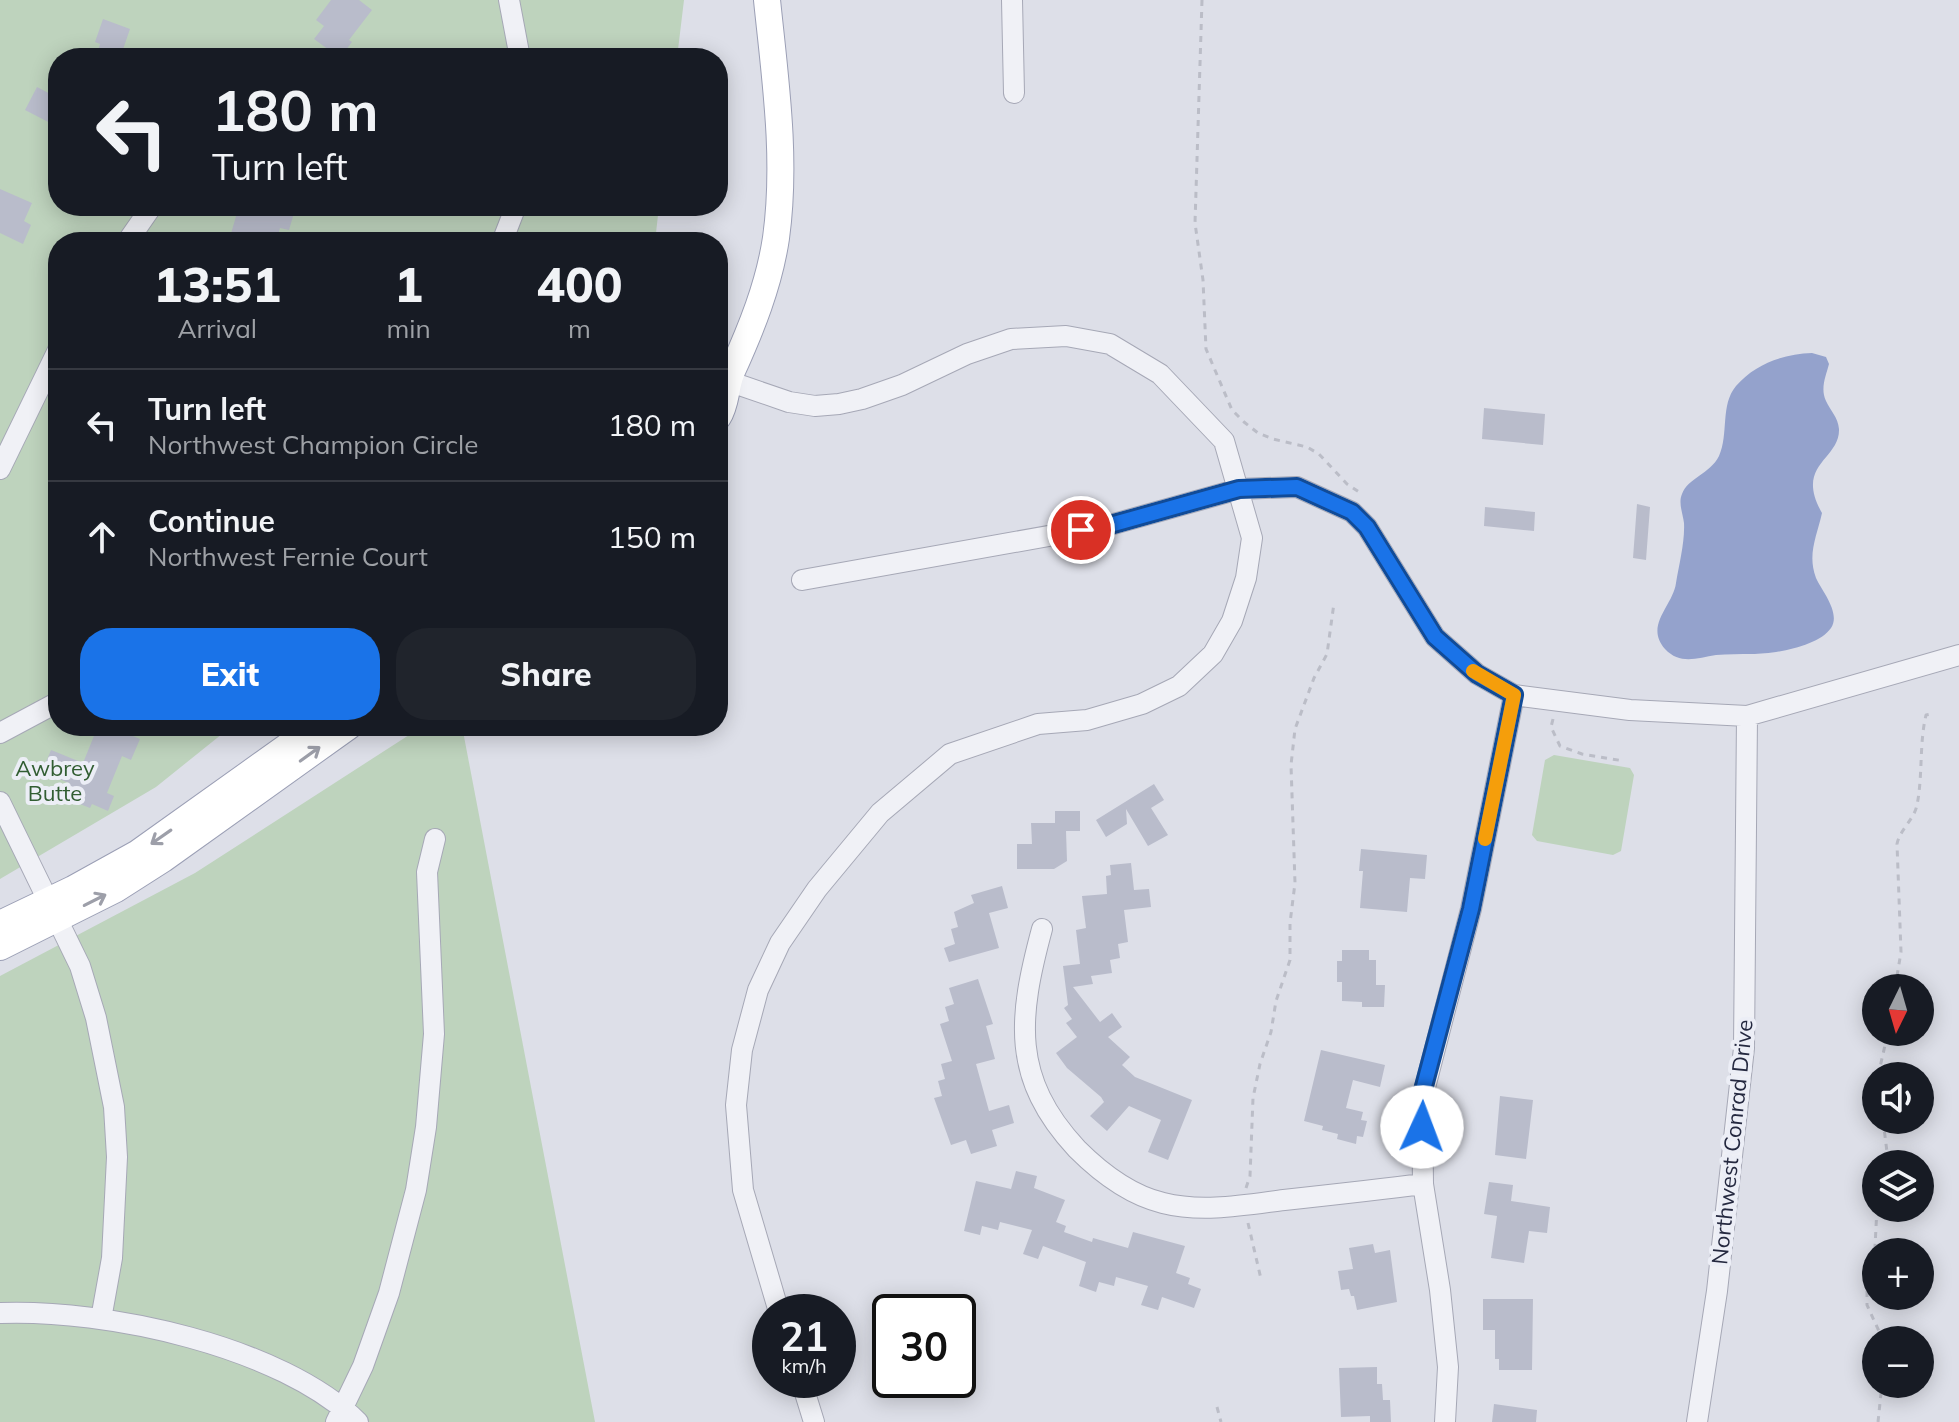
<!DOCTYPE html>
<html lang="en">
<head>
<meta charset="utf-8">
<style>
	:root { --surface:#171b24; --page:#20242c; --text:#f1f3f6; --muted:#9ea1a6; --line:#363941; --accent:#1a73e8 }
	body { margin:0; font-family:Mulish,sans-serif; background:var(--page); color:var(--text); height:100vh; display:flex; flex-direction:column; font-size:30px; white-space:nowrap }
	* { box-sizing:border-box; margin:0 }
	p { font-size:26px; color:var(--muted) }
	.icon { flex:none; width:44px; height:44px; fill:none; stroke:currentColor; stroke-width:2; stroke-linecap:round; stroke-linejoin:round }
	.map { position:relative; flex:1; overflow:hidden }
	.panel { position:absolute; left:48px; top:232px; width:680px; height:504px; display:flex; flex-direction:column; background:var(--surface); border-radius:32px; box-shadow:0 4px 20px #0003 }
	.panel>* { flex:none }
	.top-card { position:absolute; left:48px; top:48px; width:680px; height:168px; border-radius:32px; box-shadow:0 4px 20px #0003; background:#171b24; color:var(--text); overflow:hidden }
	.needle { width:52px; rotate:185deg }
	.tools { position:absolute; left:1862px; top:974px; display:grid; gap:16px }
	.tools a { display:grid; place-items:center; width:72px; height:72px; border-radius:50%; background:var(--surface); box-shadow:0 4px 20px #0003; font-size:40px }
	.speed { position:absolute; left:752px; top:1294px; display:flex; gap:16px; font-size:40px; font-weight:700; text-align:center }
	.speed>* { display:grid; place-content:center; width:104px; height:104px; border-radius:50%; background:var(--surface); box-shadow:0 4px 20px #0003; line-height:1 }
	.speed small { font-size:20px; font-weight:400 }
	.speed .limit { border:4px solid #111; border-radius:12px; background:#fff; color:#111 }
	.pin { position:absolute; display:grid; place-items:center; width:68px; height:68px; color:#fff; margin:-34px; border:4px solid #fff; border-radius:50%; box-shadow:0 2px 8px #0007 }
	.me { position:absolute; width:88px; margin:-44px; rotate:2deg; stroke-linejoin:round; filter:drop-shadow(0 0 6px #0008) }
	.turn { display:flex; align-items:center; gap:28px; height:168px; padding:0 32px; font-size:36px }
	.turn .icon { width:104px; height:104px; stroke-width:2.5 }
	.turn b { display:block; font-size:56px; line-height:68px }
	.eta { display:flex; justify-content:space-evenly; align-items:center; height:136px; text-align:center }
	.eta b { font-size:48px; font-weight:800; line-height:56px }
	.button { display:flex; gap:16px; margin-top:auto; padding:16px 32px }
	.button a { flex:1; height:92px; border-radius:32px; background:var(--accent); color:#fff; font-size:32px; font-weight:800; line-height:92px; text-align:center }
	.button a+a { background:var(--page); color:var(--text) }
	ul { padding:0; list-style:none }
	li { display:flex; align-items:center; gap:24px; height:112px; padding:0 32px; border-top:2px solid var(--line) }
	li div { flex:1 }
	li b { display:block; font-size:30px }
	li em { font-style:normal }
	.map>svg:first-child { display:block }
</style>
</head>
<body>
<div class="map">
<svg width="1959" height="1422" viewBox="0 0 1959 1422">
	<rect width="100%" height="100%" fill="#dddfe8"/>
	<!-- green -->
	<path fill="#bed3bd" d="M0,0h684l-7,58h-619v148h601l-4,36h-597v484h174l-76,61 -156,92z
		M423,726h39l133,696h-595v-446l195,-103z
		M1554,755l76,13 4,7 -13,76 -8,4 -76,-14 -5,-6 13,-75z"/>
	<!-- water -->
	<path fill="#94a2cc" d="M1812,353l14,4 3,7c-3,12 -9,24 -3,37 4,9 12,16 13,28 1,31 -45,35 -17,84 -5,23 -15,41 -6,65 6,13 25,35 15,50 -13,19 -58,26 -79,26 -12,0 -24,0 -36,1 -19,3 -36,10 -51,-6 -21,-24 8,-43 11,-66 3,-18 9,-41 8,-60 -1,-9 -6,-20 -2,-29 6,-16 28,-20 37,-38 10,-22 1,-51 17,-70 19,-22 47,-32 76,-33z"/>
	<!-- building -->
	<path fill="#b9bccb" d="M331,0h28l13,10 -23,30 3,2 -12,16 -26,-19 10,-13 -8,-6z
		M103,19l27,10 -10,29h-24l4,-14 -5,-2z
		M37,87l21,11v29l-33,-17z
		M0,189l32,14 -8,18 7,4 -8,19 -23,-11z
		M239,206h57l-7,24 -9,-2 -4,14h-26l-20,-5z
		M1484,408l61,6 -2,31 -61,-6z
		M1637,504l13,3 -4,53 -13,-2z
		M1485,507l50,5 -1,19 -50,-5z
		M98,726h12l30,13 -9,21 -9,-4 -15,37 7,3 -6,15 -16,-7 -2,4 -15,-6 3,-6 -12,-5 3,-8 -27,-11 9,-22 32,13z
		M1154,784l10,16 -13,8 17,27 -20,11 -22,-37 1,15 -21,13 -10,-17z
		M1055,811h25v20h-14l1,30 -13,8h-37v-25h15l-1,-21h24z
		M1361,849l66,6 -2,24 -15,-1 -3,34 -47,-4 3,-37h-4z
		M1131,863l3,27 15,-1 2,18 -27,3 4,32 -10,2 2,14 -10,2 2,13 -21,3 2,8 -20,3 27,35 12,-9 10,14 -14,10 22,20 -8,8 13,12 57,23 -24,60 -20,-8 13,-32 -32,-14 -22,25 -17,-15 14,-14 -3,-5 -34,-29 -11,-15 21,-16 -11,-14 6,-4 -8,-11 4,-3 -5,-39 17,-2 -4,-34 10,-2 -4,-32 25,-2 -1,-18 5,-1 -1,-10z
		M1002,886l6,22 -19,5 10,35 -50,14 -5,-14 11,-4 -4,-15 7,-2 -4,-15 20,-9 -3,-8z
		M1342,950h27v10h7v25h9l-1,22h-22v-5l-20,-1v-19h-5v-21h5z
		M978,979l15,45 -7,2 9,33 -19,5 13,47 20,-6 5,18 -22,7 5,16 -26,8 -5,-14 -15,5 -17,-47 8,-2 -4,-15 7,-2 -4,-15 11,-3 -12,-37 9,-3 -4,-14 9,-3 -5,-16z
		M1321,1050l64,15 -5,22 -27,-7 -7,28 17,4 -2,8 6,1 -4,16 -6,-1 -1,8 -19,-5 1,-5 -16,-4 1,-4 -19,-5z
		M1500,1096l33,4 -7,59 -31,-4z
		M1016,1171l21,5 -3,12 31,12 -9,22 10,4 -2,6 28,10 1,-4 35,10 5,-16 52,14 -9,27 14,5 -2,6 13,5 -7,19 -32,-11 -4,13 -17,-5 7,-19 -32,-9 -2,9 -15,-4 -3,10 -17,-6 7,-24 -43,-16 -5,13 -15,-5 9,-24 -32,-8 -2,8 -16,-4 -2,9 -16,-4 12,-50 35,8z
		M1489,1182l24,3 -2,16 39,6 -3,26 -18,-2 -5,32 -33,-5 6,-42 -13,-2z
		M1373,1244l2,9 15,-3 7,52 -40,8 -3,-14h-3l-2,-7 -8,1 -3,-19 15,-2 -4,-21z
		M1483,1299h50l-1,71h-33v-11h-4v-29h-12z
		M1377,1367v17h5l1,16h7l1,22h-21v-6l-29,1 -2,-49z
		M1494,1404l43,6 -1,12h-44z"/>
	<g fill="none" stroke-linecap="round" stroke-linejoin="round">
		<defs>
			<path id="minor" d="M509,0l11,58
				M1012,0l2,93
				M127,242l25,-36
				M502,242l14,-36
				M728,381l61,21 26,4 24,-2 23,-5 40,-14 65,-31 44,-15 55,-3 44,8 50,30 64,67 28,97 -6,40 -14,43 -19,33 -34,32 -37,18 -55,16 -49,4 -88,30 -70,59 -63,76 -37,54 -22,47 -16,60 -6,55 7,85 36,122
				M0,469l58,-119
				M802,580l308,-55 129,-36 58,-2 55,25 15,15 68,110 42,37 37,21 116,15 117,6 212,-61
				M0,733l58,-31
				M0,802l80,164 16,52 18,89 3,50 -5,101 -11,61
				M1042,929c-24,89 -31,149 35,220 24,24 53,46 86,54 39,10 82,2 121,-3 46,-5 92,-10 139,-16
				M0,1313c106,-4 281,33 358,109
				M801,1380l13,42
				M336,1422l27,-56 26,-73 27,-103 10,-63 8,-93 -7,-162 8,-33
				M1445,1422l3,-55 -8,-77 -17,-106 -1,-85 49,-190 43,-214
				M1697,1422l20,-131 27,-243 3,-332"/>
			<path id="major" d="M718,417c9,-14 7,-30 14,-46 19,-42 37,-86 44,-133 11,-79 -1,-160 -9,-238
				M0,924l73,-35 65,-36 178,-127
				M0,947l116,-58 47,-30 186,-133"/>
		</defs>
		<!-- minor casing -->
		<use href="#minor" stroke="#a6a8b6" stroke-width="22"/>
		<!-- major casing -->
		<use href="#major" stroke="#9b9fb5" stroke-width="28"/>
		<!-- path -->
		<path stroke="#bbbdc7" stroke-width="3" stroke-dasharray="6 6" stroke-linecap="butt" d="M1202,0l-7,223 8,57 3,69 26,61 12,12 14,11 15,6 34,8 12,7 28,30 12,8
			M1553,719l-2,8 9,19 22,8 42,7
			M1895,988l6,-36 -4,-108c3,-15 17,-24 20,-39 6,-30 2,-60 9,-90l5,-1
			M1878,1076l10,-44
			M1883,1120l4,32 -2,12
			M1246,1188l4,-12 3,-78 7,-34 11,-32 5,-31 14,-41v-37l5,-40 -4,-118 4,-36 19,-51 13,-24 7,-51
			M1877,1208l-3,58 -7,25v14l16,35
			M1248,1223l13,56
			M1217,1407l4,15
			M1878,1422l4,-38"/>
		<!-- minor -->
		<use href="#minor" stroke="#f0f1f6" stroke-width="20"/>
		<!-- major -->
		<use href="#major" stroke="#fff" stroke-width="26"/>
	</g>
	<!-- one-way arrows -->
	<defs><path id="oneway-shaft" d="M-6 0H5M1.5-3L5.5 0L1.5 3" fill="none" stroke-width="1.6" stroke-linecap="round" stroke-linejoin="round" transform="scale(2)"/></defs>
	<g stroke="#9d9fa9">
		<use href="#oneway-shaft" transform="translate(310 754) rotate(-36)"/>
		<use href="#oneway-shaft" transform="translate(161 837) rotate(145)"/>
		<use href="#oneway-shaft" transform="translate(95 900) rotate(-27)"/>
	</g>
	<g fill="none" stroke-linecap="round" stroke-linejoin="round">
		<defs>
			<path id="route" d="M1081,530l29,-5 129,-36 58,-2 55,25 15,15 68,110 42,37 37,21 -43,214 -48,181 -1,37"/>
		</defs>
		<!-- route casing -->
		<use href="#route" stroke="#114b97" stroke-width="20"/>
		<!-- route -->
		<use href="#route" stroke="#1a73e8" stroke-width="14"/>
		<!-- slow -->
		<path stroke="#f59e0b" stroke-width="14" d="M1473,671l41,24 -29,144"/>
	</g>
	<g text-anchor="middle" stroke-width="8" stroke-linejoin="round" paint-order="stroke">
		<!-- park labels -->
		<g font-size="22" fill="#315d32" stroke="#eceef6">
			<text x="55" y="776">Awbrey<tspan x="55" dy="25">Butte</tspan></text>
		</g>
		<!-- street labels -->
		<g font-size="22" fill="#252940" stroke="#eceef6">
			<text transform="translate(1732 1142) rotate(-84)" y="8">Northwest Conrad Drive</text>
		</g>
	</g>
</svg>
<div class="tools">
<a><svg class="needle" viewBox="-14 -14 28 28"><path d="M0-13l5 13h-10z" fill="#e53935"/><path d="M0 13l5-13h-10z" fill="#9ea1a6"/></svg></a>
<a><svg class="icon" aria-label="sound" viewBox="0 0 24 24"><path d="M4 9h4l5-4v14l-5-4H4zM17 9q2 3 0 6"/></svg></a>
<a><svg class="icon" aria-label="layers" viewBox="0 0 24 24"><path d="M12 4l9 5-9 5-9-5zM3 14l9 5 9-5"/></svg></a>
<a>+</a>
<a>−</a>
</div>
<div class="speed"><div>21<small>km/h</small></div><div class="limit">30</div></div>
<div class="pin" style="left:1081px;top:530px;background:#d93025"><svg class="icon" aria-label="arrive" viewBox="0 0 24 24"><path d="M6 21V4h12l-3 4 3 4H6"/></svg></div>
<svg class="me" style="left:1422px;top:1127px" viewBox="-20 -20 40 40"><circle r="19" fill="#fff"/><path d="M0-13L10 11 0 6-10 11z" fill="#1a73e8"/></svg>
<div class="top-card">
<div class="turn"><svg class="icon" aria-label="left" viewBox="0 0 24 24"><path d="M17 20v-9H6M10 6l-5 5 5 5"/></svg><div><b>180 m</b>Turn left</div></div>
</div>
<section class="panel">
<div class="eta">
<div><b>13:51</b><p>Arrival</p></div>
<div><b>1</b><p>min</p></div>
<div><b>400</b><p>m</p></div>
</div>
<ul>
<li><svg class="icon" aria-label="left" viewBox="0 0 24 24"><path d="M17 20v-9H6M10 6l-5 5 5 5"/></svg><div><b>Turn left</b><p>Northwest Champion Circle</p></div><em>180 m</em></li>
<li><svg class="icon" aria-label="ahead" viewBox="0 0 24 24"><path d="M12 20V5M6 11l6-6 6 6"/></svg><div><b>Continue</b><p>Northwest Fernie Court</p></div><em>150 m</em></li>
</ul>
<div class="button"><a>Exit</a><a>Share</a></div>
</section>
</div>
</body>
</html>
